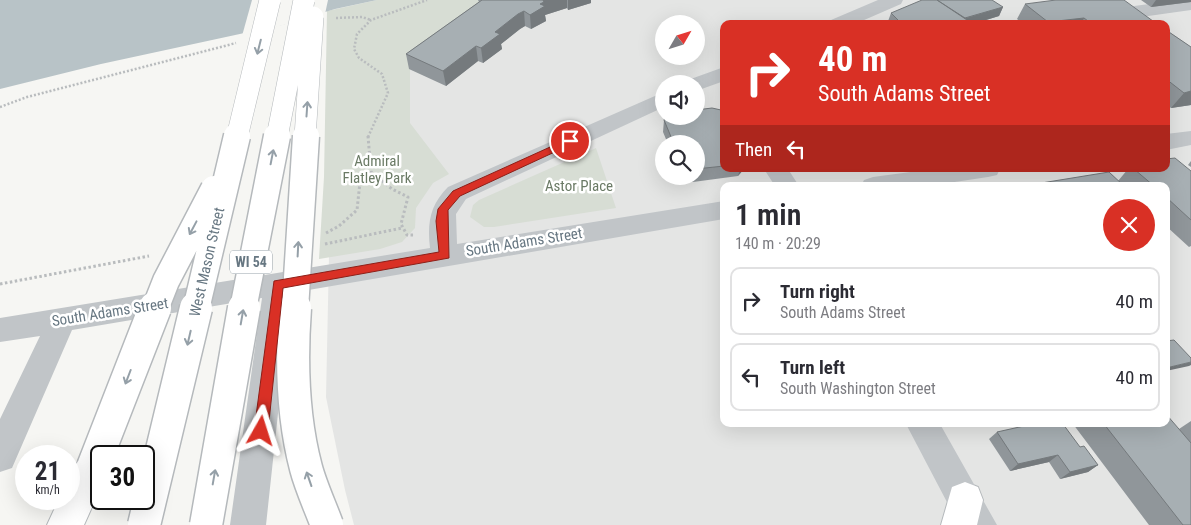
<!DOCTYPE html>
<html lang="en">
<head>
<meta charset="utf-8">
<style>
	:root { --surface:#fff; --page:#f2f2f3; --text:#2b2b33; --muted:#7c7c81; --line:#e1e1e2 }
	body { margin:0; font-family:"Roboto Condensed",sans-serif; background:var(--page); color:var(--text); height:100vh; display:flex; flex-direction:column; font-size:19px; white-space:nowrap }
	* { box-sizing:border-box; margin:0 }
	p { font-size:16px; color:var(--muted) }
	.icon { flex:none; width:28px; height:28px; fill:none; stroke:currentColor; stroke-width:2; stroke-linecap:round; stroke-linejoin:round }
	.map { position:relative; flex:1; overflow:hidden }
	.sheet { position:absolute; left:720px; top:182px; width:450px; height:245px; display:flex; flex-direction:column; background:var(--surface); border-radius:10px; box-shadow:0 5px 20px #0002 }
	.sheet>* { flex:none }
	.hud { position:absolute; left:720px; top:20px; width:450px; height:152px; border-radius:10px; box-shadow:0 5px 20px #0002; background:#d93025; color:#fff; overflow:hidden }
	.needle { width:32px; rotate:51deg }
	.buttons { position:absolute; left:655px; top:15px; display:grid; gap:10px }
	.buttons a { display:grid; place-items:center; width:50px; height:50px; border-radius:50%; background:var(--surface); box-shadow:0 5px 20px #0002; font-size:25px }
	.speed { position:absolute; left:15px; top:445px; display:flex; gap:10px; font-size:25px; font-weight:700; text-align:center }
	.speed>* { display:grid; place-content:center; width:65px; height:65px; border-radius:50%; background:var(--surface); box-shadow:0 5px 20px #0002; line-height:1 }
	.speed small { font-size:12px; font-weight:400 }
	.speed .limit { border:2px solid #111; border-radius:8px; background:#fff; color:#111 }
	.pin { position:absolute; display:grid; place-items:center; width:42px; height:42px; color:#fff; margin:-21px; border:2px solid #fff; border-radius:50%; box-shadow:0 1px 5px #0007 }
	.me { position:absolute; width:55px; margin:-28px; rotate:6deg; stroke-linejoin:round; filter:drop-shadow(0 0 4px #0008) }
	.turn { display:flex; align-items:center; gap:18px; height:105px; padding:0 15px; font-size:22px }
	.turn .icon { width:65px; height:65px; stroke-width:2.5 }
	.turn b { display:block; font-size:35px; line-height:42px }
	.then { display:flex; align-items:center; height:48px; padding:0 15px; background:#0003; gap:10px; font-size:19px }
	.round { display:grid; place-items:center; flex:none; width:52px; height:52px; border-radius:26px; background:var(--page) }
	.headline { display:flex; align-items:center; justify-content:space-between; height:85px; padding:0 15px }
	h1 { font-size:30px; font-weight:600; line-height:38px }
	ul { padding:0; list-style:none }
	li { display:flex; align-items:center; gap:15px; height:68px; margin:0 10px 8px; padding:0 5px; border:2px solid var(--line); border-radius:10px }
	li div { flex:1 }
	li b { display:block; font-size:19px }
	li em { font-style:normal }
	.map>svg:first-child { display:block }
</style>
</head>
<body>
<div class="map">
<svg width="1191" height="525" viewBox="0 0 1191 525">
	<rect width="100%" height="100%" fill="#f6f6f3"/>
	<!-- built -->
	<path fill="#e4e5e4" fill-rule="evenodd" d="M377,0h814v525h-837l-9,-35 -19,-93 3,-141zM664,24h32v32h-32zM724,24h442v145h-442zM664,84h32v32h-32zM664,144h32v32h-32zM724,186h442v238h-442z"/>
	<!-- green -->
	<path fill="#d7ddd4" d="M377,0h124l-91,69v54l39,51 -16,9 -17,25 -1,20 -13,14 -22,7 -61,10 5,-82 3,-166z
		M596,148l20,60 -122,19h-10l-14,-10 3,-12 6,-5z"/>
	<!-- water -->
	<path fill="#b8c3c7" d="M0,0h377l-42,9 -53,16 -181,39 -101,25z"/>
	<!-- pier -->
	<path fill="#f6f6f3" d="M252,0h76l-3,14 -83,22z"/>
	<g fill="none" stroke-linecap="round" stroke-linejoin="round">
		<defs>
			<path id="major" d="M93,450l13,6h-5v31l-17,38h-37l12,-26h10v-20l12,-24z
				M965,482l13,5 5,13 -6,25h-36l11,-38z"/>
		</defs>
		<!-- major casing -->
		<use href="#major" stroke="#b5b9bc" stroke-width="2"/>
		<!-- path-far1 -->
		<path stroke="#b9bcbe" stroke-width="2.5" stroke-dasharray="2 2" stroke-linecap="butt" d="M336,18l26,-1 9,3
			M0,107l27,-10 209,-54
			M368,137l20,-44 -6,-19 -23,-16 -5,-9 3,-15 14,-14 56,-20"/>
		<!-- path -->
		<path stroke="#b9bcbe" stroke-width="3" stroke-dasharray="2.5 2.5" stroke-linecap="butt" d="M368,136l3,36 21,17 16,8 -7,27 6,11h7
			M326,233l13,-7 18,-16 3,-28 11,-10
			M325,244l77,-16
			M0,284l149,-28"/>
		<!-- minor -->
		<path fill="#c1c5c8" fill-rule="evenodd" d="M878,0h25l-2,4 -46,20h-26l2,-4z
			M1180,0h11v10l-57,8 -7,-2 -2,-4 2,-4 7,-2z
			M724,67v14l-28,10v-7h-10l2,-4z
			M664,92v15l-198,92 -10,15 1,30 267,-43v18l-433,74 -25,232h-36l32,-227 -190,32 -60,138 -12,4v-53l40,-83 -40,6v-24l430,-70c-3,-25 0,-43 18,-61z
			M1191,131v14l-25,5v-16z
			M764,169h24l11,17h-24z
			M933,169h67l-3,6 -9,2 -60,9h-67l3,-6 9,-3z
			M906,424h34l57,101h-38z"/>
		<!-- major -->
		<use href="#major" fill="#fff" fill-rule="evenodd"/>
		<defs>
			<path id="major-bridge-far2" d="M237,137l33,-137
				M277,137l27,-137
				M305,137l8,-120"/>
			<path id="major-bridge-far1" d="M155,309l11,-28 48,-92
				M196,309l41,-173
				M243,309l34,-173
				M295,309l11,-173"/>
			<path id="major-bridge" d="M295,308c-4,54 -3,107 11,160 5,19 14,38 21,57
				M93,467l62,-159
				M144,525l52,-217
				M206,525l38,-217"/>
		</defs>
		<!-- major-bridge-far2 casing -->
		<use href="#major-bridge-far2" stroke="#b5b9bc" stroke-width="22" stroke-linecap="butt"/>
		<!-- major-bridge-far1 casing -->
		<use href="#major-bridge-far1" stroke="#b5b9bc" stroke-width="29" stroke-linecap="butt"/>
		<!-- major-bridge casing -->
		<use href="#major-bridge" stroke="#b5b9bc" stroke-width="35" stroke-linecap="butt"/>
		<!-- major-bridge-far2 -->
		<use href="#major-bridge-far2" stroke="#fff" stroke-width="21"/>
		<!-- major-bridge-far1 -->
		<use href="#major-bridge-far1" stroke="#fff" stroke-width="26"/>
		<!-- major-bridge -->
		<use href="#major-bridge" stroke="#fff" stroke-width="32"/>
	</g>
	<!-- wall -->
	<path fill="#90969a" d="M478,0h113v3l-23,7 -1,-2 -22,7 1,6 -15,8 -6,-3 -5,3 -19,15 1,5 -19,14 -5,-2 -32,25 -37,-17 -3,-15 73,-52z
		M1141,0h50v2l-40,5z
		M1025,4l132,20h-134l-6,-5z
		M1003,7l-4,9 -26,8h-86l4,-11z
		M1166,30l25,17v58l-20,3 -5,-4z
		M724,116v53h20l-1,1 -5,6 -45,6 -11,-4 -1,-2h15v-32h-28l-5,-12 1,-12z
		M1191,161v6l-3,-2z
		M1128,169h38l25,2v75l-2,1 -23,-21v-40h-42l-6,-5z
		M1191,421v104h-42l-76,-101h93l13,5z
		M997,432l83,15 18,18 -10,7 -28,7 -11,-17 -39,9 -21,-32z"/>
	<!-- shaded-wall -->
	<path fill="#757a7d" d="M543,0h24v8l-22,7 1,6 -15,8 -1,-14z
		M568,0h23v3l-23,7z
		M1156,0h35v2l-40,5z
		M1003,7l-4,9 -26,8 -13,-4z
		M524,11l1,15 -5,3 -19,15 1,5 -19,14 -2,-15 14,-16 23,-18z
		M1084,18l-3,6h-34l1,-2z
		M476,46l2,15 -32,25 -3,-15z
		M1191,91v14l-20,3 13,-15z
		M740,169h4l-6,7z
		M1191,362v3l-2,1 -23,5v-3z
		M1058,455l-9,7 -39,9 8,-7z
		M1098,465l-10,7 -28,7 10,-7z"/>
	<!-- building -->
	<path fill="#a7afb3" stroke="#757a7d" d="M482,0h62h-1l1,2 -4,2 5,2 -15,9 -6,-4 -6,3 -23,18 5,2 -19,14 -5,-2 -33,25 -37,-17z
		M922,0h15l36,24h-71l-11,-11z
		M937,0h55l11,7 -38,11z
		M1056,0h68l33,24h-65l-8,-6 -36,4 -23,-18z
		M1166,30l25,17v44l-7,2 -18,-14z
		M712,108l9,2 3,6v50l-28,3v-25h-22l-10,-24 2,-4h30v-6z
		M1175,158l16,13v49l-25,-23v-11h-12l-20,-17h32v-10z
		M1109,172l15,14h-101z
		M1174,340l17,18v4l-25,6v-27z
		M1166,414l25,29v82h-8l-79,-101h62z
		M1033,424h30l17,23 4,-1 14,19 -28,7 -12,-17 -40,9 -21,-32z"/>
	<!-- one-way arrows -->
	<defs><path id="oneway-shaft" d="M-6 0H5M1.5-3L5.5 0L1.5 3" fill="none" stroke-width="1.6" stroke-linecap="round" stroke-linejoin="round" transform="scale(1.25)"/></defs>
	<g stroke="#95a0a8">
		<use href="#oneway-shaft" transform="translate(259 47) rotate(104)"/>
		<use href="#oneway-shaft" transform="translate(307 109) rotate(-86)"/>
		<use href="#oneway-shaft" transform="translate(272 157) rotate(-79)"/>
		<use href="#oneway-shaft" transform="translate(193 228) rotate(118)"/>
		<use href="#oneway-shaft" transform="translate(298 249) rotate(-87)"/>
		<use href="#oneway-shaft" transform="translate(242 317) rotate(-80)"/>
		<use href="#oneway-shaft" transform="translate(189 338) rotate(103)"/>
		<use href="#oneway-shaft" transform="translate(128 377) rotate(111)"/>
		<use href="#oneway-shaft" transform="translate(214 477) rotate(-80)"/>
		<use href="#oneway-shaft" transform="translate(309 479) rotate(-109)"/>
	</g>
	<!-- route -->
	<path fill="#d93025" stroke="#8d1f18" d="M570,138l4,1v4l-114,53 -12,14 1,48 -166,30 -15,143 -2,5 -5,2 -5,-2 -2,-5 20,-150 165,-29 -3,-31 2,-12 15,-18z"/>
	<g text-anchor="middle" stroke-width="5" stroke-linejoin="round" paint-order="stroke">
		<!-- shield labels -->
		<rect fill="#fff" stroke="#95a0a8" stroke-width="1" x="230" y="250.5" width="42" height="23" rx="4"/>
		<g font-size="14" font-weight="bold" fill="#677782">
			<text x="251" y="267">WI 54</text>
		</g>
		<!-- park labels -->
		<g font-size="15" fill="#6a7a65" stroke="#fff">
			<text x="377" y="166">Admiral<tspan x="377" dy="17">Flatley Park</tspan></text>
			<text x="579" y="191">Astor Place</text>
		</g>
		<!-- street labels -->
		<g font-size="15" fill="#677782" stroke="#fff">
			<text transform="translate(524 242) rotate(-9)" y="5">South Adams Street</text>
			<text transform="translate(207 262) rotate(-77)" y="5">West Mason Street</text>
			<text transform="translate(110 312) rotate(-9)" y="5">South Adams Street</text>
		</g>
	</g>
</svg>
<div class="buttons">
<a><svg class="needle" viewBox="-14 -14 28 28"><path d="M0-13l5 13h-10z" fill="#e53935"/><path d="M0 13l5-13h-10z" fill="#7c7c81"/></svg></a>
<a><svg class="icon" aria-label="sound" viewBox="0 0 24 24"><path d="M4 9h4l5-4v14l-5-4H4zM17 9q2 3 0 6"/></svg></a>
<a><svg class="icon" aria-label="search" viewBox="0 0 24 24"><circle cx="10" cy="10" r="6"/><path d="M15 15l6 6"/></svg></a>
</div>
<div class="speed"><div>21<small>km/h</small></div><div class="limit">30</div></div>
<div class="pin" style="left:570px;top:141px;background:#d93025"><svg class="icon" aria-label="arrive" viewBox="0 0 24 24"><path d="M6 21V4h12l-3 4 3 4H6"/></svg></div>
<svg class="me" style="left:261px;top:431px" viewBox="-20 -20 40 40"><path d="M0-17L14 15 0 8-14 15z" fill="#d93025" stroke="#fff" stroke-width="4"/></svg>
<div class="hud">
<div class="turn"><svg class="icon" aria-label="right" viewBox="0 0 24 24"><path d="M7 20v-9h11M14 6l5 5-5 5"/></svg><div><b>40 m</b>South Adams Street</div></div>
<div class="then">Then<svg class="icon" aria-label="left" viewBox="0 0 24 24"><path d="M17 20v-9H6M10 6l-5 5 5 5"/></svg></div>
</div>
<section class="sheet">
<div class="headline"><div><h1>1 min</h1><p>140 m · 20:29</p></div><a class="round" style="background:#d93025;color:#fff"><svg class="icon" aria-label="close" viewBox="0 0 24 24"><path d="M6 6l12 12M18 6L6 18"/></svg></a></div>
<ul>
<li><svg class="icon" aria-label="right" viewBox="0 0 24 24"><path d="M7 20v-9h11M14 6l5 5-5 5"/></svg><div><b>Turn right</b><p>South Adams Street</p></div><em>40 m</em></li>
<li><svg class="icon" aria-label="left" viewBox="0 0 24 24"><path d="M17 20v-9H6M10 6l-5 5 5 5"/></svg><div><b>Turn left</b><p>South Washington Street</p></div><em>40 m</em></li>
</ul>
</section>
</div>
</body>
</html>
